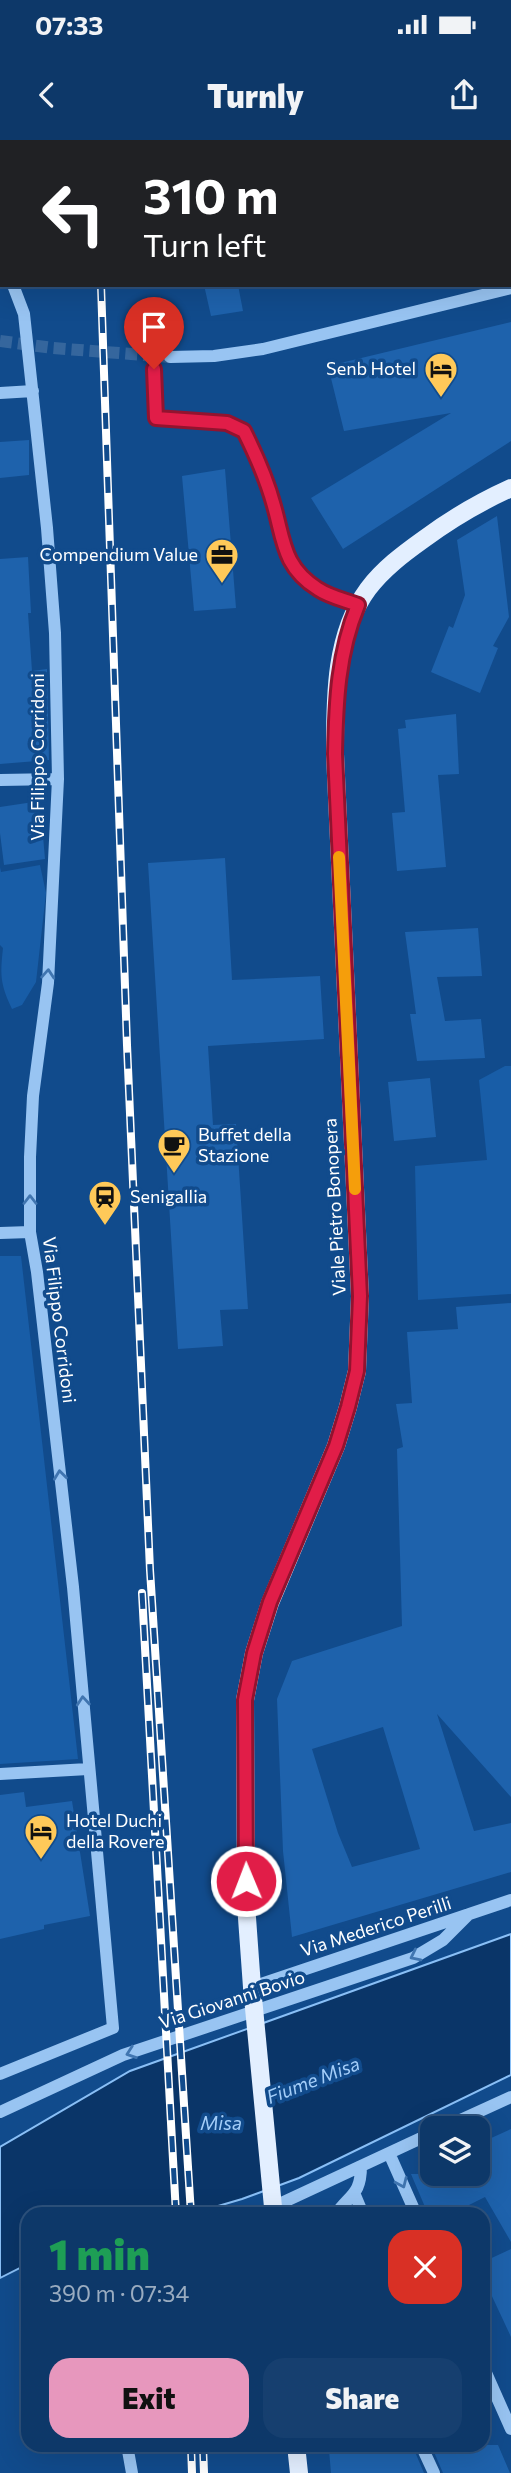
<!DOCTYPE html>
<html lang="en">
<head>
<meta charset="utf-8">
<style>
	:root { --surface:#0d3869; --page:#163f6f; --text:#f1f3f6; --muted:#9aacc0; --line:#2d527d; --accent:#e797bd }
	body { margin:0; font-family:Commissioner,sans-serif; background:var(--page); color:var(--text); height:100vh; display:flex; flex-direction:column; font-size:26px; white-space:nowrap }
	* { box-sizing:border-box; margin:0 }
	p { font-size:23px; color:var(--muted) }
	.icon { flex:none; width:38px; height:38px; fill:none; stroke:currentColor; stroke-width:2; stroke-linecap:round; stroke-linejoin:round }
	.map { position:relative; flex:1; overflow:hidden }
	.sheet { position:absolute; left:21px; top:2067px; width:469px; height:245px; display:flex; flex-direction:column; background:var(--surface); border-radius:21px; box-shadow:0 7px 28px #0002,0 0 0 2px var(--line) }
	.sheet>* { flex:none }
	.hud { position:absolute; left:0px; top:0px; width:511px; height:147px; box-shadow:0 7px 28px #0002,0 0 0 2px var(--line); background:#202124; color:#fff; overflow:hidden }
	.buttons { position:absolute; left:420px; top:1976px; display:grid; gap:14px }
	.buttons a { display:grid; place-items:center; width:70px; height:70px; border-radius:14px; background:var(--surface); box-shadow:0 7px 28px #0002,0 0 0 2px var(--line); font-size:35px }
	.pin { position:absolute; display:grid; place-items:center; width:60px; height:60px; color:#fff; margin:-72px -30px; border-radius:50% 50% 50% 0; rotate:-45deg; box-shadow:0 0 7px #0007 }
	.pin .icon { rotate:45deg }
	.me { position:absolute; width:77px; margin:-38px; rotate:359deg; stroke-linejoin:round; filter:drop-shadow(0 0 5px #0008) }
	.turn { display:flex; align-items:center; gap:24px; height:147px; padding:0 28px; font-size:32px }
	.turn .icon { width:91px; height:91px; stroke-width:2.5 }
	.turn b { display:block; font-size:49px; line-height:60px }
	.round { display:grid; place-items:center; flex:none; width:74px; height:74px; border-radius:21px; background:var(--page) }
	.summary { display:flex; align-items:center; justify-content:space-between; height:119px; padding:0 28px }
	h1 { font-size:42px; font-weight:800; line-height:52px; color:#1e9e55 }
	.cta { display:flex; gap:14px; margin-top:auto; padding:14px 28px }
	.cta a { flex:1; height:80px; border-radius:21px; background:var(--accent); color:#111; font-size:28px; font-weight:800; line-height:80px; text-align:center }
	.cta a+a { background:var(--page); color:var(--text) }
	.status { display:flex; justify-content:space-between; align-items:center; height:49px; padding:0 35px; background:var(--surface); direction:ltr }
	.status svg { height:19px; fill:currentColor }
	header { display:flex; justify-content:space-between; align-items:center; height:91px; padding:0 28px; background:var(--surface); font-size:32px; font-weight:800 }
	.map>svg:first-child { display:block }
</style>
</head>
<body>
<div class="status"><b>07:33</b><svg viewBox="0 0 49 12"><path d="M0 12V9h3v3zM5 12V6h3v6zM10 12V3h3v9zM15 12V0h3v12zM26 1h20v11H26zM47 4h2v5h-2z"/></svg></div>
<header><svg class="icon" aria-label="back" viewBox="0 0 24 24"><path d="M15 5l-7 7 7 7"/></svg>Turnly<svg class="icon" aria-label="share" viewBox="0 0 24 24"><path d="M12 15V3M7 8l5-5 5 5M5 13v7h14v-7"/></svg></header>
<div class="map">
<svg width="511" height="2333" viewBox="0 0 511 2333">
	<rect width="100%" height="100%" fill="#114b8c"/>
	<!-- green -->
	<path fill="#185da7" d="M40,725l6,28 -10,89 -14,23 -10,4c-12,-25 -12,-34 -9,-61l-3,-3v-78l1,5z
		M505,926h6v228l-93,6 -3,-134 72,-6 -8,-80z
		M0,1116h21l57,503 -78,5z"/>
	<!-- water -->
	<path fill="#0a3568" stroke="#89bff6" stroke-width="2" d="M511,1794v141l-212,103 -57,21 -51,15h-163v50l-28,14v-131l130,-76z"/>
	<!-- building -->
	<path fill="#1e62ac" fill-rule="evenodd" d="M204,145h34l5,26 -32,5z
		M511,182v119l-168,108 -32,-51 140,-85 -107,18 -16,-65z
		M29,300v35l-29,3v-36z
		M225,329l11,139 -42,3 -12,-135z
		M497,376l12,101 -16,29 5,2 -18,45 -49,-21 18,-46 4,2 12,-33 -8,-55z
		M28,417l3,56h-3l4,58 15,-2 2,91 -49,4v-205z
		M456,574l3,60 -21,1 8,92 -49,4 -5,-58 13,-1 -7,-83 8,-1 -1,-8z
		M40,661l5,58 -41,6 -4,-32v-26z
		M225,718l7,122 88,-4 4,63 -116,7 5,79 23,-1 12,185 -28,1 3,36 -45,3 -30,-486z
		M478,788l4,48 -45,1 8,44 36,-2 4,39 -68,3 -7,-47h6l-11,-82z
		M430,938l6,59 -42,4 -6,-59z
		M511,1163v494l-74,-83 37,117 37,-8v49l-219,65 -9,-86 -6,-152 15,-38 110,-35 -5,-177 6,-2 -7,-43 16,-1 -5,-71 51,-3 -2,-22zM383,1587l37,122 -68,18 -14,-34 -26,-84z
		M24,1652l2,15 46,-6 18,115 -46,9v4l-44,10v-144z
		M511,1989v113l-26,-45 -34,17h-23l-17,-40h67v-30z
		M511,2109v88l-21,-45 -7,3v-33z
		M340,2305h72l12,28h-93l-2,-23z
		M431,2305h67l12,28h-67z"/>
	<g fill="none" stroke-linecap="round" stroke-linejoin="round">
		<!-- minor-tunnel -->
		<path stroke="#35669d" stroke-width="12" stroke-dasharray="12 6" stroke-linecap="butt" d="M0,201l53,7 117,9"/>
		<!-- minor -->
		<path stroke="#98c4f2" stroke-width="12" d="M325,0l1,2
			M509,52h2
			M0,123l2,2
			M154,185l-1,20 3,72 71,6 17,8 18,40 13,37 8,38 9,18 29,27 37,14
			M170,217l44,-1 49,-7 248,-61
			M0,253l33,-2
			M0,640l58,-1
			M0,1093l30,-1
			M0,1634l88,-5
			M252,1847l259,-87
			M0,1934l113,-46 -40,-441 -36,-315 -7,-40v-75l3,-61 15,-113 10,-204 -3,-146 -8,-105 -23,-214 -11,-29
			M0,1972l123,-57 290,-97 30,-18 26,-26
			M443,1988l68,-31
			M389,2013l27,61
			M355,2055l8,19
			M273,2067l159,-74
			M336,2074c14,-20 25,-19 25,-48
			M483,2226l28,63
			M127,2305l5,28
			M421,2305l13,28"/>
		<!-- major -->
		<path stroke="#e3efff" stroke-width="18" d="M252,1847l-6,-83 -1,-204 9,-47 16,-50 66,-157 12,-39 9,-36 3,-75 -25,-542c0,-54 -1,-119 33,-165 15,-20 35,-35 56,-50 27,-20 56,-37 87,-51
			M296,2305l3,28"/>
		<defs>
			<path id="rail" d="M83,0v2
				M93,0v2
				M101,145l26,760 23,525 41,644
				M142,1453l34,621
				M191,2305l1,28
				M203,2305l1,28"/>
		</defs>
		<!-- rail casing -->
		<use href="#rail" stroke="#fff" stroke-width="8"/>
		<!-- rail -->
		<use href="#rail" stroke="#114b8c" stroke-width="5" stroke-dasharray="16" stroke-linecap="butt"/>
		<!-- major-bridge -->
		<path stroke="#e3efff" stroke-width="18" d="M252,1847l21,220"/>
	</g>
	<!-- one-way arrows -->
	<defs><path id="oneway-chevron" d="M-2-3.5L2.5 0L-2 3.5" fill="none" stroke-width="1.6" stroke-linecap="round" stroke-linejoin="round" transform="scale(1.75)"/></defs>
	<g stroke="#4075b0">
		<use href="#oneway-chevron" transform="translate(48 834) rotate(-86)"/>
		<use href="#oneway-chevron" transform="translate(30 1060) rotate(-90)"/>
		<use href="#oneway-chevron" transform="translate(60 1335) rotate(-97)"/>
		<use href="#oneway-chevron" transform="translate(83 1561) rotate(-95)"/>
		<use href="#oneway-chevron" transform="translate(415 1816) rotate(154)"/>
		<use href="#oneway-chevron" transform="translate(131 1913) rotate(161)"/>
		<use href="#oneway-chevron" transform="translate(402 2043) rotate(66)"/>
	</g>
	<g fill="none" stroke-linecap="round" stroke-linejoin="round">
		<defs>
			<path id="route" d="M154,229l2,49 71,5 17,8c12,24 23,49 30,75 10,35 9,61 44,83 12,8 27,11 40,16 -20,48 -22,97 -23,149l25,542 -3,75 -9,36 -12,39 -66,156 -16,51 -9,47 1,181"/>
		</defs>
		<!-- route casing -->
		<use href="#route" stroke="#92132f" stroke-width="18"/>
		<!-- route -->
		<use href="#route" stroke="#e11d48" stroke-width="12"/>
		<!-- slow -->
		<path stroke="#f59e0b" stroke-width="12" d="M339,717l16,332"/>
	</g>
	<!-- icons -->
	<defs>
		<symbol id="hotel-pin" viewBox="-11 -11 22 30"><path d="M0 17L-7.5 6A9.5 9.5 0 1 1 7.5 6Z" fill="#ffc959" stroke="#114b8c"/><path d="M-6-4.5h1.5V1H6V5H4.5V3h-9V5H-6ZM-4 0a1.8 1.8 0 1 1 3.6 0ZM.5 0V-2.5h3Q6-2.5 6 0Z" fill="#111"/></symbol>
		<symbol id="office-pin" viewBox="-11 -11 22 30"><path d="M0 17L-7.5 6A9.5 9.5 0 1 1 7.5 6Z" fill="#ffc959" stroke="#114b8c"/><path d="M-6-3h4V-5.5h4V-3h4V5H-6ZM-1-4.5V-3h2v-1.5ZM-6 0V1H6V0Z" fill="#111"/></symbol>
		<symbol id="cafe-pin" viewBox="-11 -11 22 30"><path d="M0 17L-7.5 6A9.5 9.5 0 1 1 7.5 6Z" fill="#ffc959" stroke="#114b8c"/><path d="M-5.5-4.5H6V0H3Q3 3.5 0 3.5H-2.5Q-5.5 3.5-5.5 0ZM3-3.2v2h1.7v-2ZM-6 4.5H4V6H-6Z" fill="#111"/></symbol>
		<symbol id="station-pin" viewBox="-11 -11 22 30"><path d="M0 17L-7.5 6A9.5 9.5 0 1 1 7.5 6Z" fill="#ffc959" stroke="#114b8c"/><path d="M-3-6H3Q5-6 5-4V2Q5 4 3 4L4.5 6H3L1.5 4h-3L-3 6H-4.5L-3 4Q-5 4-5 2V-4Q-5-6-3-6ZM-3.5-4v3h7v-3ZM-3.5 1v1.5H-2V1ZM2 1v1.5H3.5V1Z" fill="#111"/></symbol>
	</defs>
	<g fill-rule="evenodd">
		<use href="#hotel-pin" x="422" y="210" width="38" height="52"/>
		<use href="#office-pin" x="203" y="396" width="38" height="52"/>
		<use href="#cafe-pin" x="155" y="986" width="38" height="52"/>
		<use href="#station-pin" x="86" y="1038" width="38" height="52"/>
		<use href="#hotel-pin" x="22" y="1672" width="38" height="52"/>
	</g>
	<g text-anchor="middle" stroke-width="7" stroke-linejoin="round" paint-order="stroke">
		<!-- poi labels -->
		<g font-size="18" fill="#fff" stroke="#114b8c" text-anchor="start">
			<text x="416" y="235" text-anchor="end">Senb Hotel</text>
			<text x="198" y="421" text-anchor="end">Compendium Value</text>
			<text x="198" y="1001">Buffet della<tspan x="198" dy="21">Stazione</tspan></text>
			<text x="130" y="1063">Senigallia</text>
			<text x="66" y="1687">Hotel Duchi<tspan x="66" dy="21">della Rovere</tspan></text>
		</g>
		<!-- street labels -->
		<g font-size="18" fill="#fff" stroke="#114b8c">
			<text transform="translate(38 617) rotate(-90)" y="6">Via Filippo Corridoni</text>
			<text transform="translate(335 1067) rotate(-93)" y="6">Viale Pietro Bonopera</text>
			<text transform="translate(59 1180) rotate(83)" y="6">Via Filippo Corridoni</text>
			<text transform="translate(376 1787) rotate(-18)" y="6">Via Mederico Perilli</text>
			<text transform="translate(232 1860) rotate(-18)" y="6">Via Giovanni Bovio</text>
		</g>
		<!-- water labels -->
		<g font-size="19" font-style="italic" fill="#a4cef9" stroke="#114b8c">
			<text transform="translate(313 1940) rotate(-21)" y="7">Fiume Misa</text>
			<text x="221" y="1990">Misa</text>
		</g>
	</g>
</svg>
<div class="buttons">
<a><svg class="icon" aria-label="layers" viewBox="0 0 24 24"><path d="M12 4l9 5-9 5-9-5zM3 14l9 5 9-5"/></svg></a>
</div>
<div class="pin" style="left:154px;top:229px;background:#d93025"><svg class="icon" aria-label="arrive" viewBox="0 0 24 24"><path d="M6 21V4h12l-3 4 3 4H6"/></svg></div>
<svg class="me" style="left:246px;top:1741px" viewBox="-20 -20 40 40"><circle r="17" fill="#e11d48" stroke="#fff" stroke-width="3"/><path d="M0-11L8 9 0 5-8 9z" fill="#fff"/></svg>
<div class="hud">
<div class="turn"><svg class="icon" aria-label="left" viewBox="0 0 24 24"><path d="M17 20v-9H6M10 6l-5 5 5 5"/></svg><div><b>310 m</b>Turn left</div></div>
</div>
<section class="sheet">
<div class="summary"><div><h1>1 min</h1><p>390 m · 07:34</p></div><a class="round" style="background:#d93025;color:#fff"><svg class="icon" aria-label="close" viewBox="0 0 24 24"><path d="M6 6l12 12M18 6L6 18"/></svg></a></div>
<div class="cta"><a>Exit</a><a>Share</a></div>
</section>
</div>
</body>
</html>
